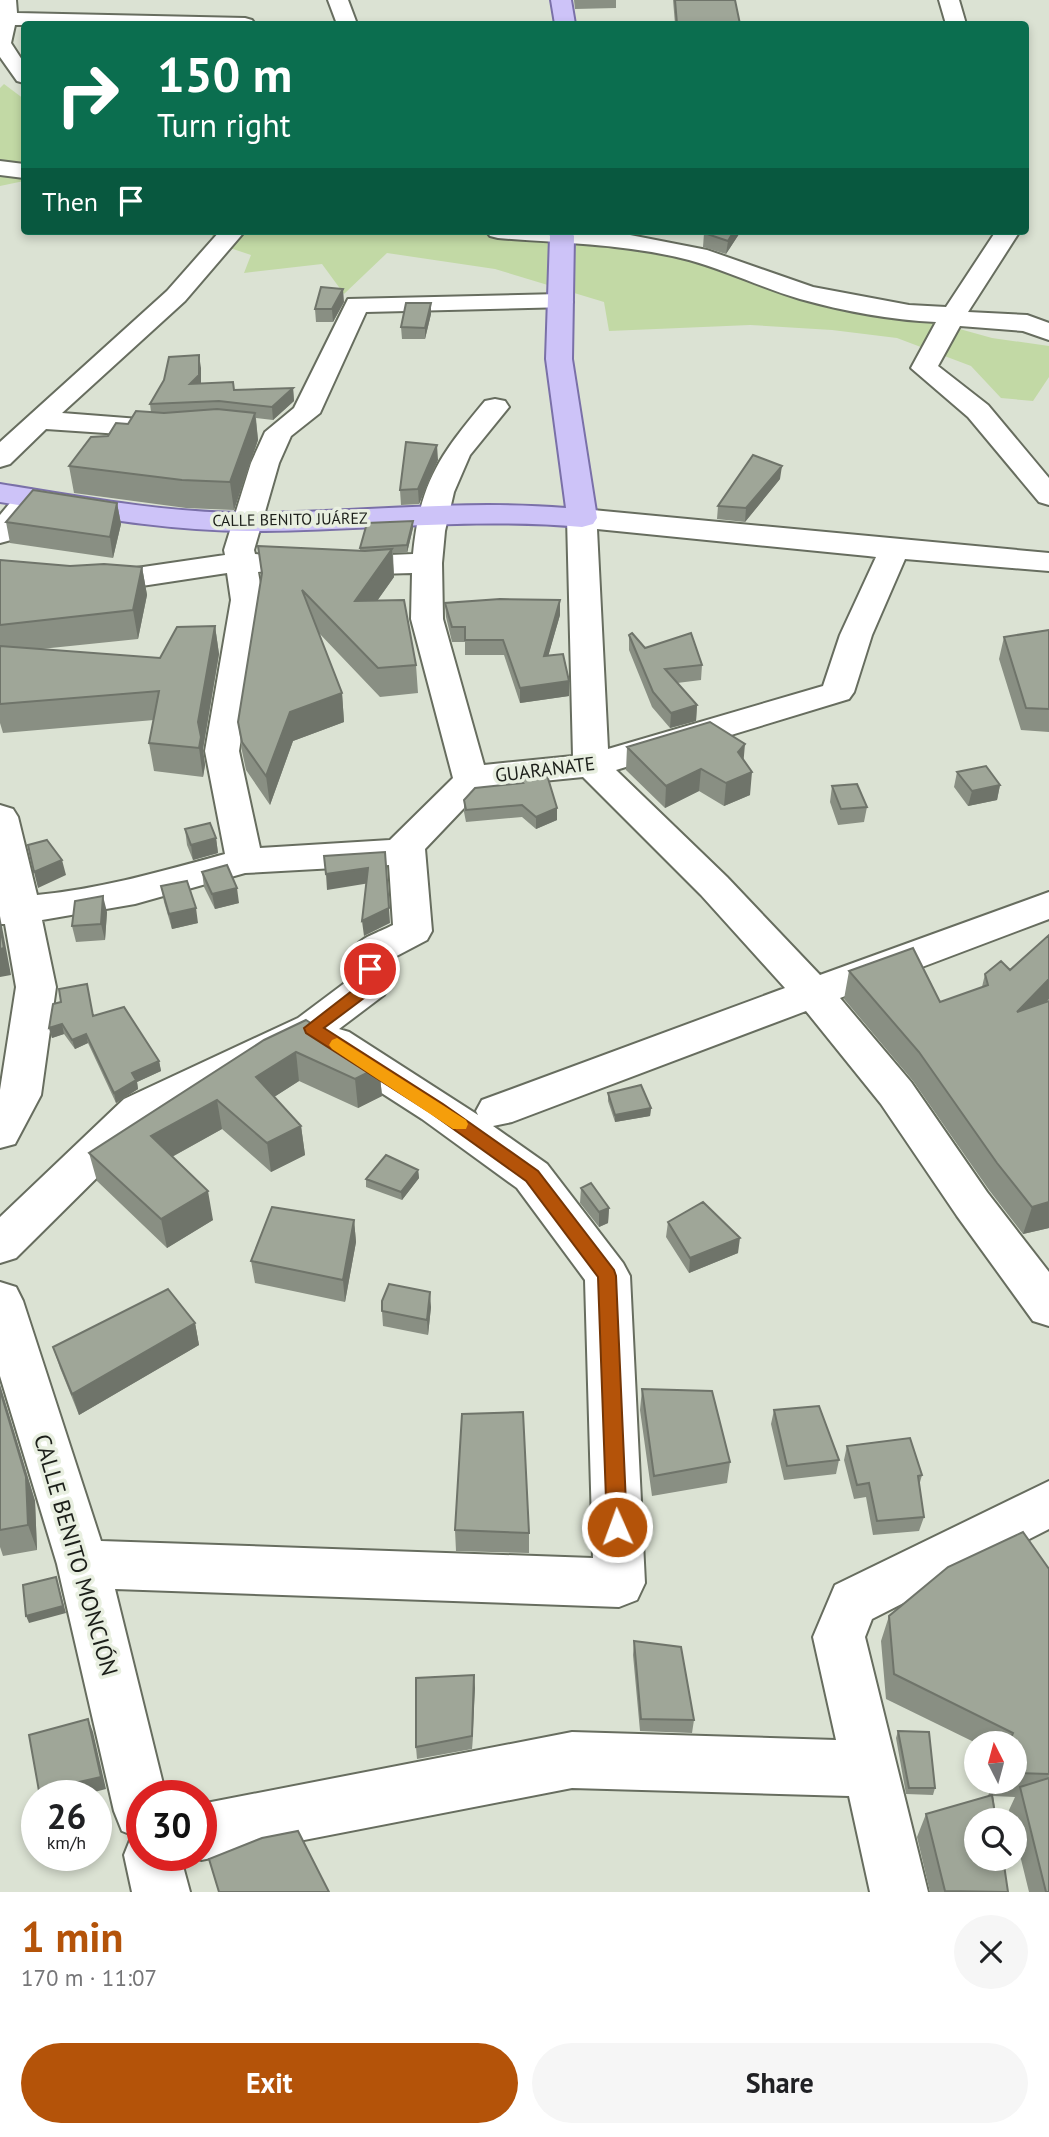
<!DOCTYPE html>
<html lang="en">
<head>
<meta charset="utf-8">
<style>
	:root { --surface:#fff; --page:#f6f6f6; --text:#202124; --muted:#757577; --accent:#b45309 }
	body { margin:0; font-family:"PT Sans",sans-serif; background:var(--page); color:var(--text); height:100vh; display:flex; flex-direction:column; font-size:26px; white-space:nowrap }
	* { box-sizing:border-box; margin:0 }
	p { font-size:23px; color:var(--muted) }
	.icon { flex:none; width:38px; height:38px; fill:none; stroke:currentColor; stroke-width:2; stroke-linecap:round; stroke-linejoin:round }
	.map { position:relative; height:1892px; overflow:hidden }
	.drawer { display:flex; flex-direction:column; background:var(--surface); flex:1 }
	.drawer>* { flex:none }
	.hud { position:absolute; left:21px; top:21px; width:1008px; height:214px; border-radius:7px; box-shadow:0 4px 10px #0003; background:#0b6e4f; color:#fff; overflow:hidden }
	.needle { width:46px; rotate:354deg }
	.buttons { position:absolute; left:964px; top:1731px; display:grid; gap:14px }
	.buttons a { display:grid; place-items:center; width:63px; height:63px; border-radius:50%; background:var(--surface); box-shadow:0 4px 10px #0003; font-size:35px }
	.speed { position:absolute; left:21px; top:1780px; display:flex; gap:14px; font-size:35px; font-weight:700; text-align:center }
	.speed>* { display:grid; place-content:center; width:91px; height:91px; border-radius:50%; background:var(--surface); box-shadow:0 4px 10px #0003; line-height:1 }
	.speed small { font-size:18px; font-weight:400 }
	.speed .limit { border:10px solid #d22; background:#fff; color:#111 }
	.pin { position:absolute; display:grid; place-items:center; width:60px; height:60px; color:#fff; margin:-30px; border:4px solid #fff; border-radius:50%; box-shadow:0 2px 7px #0007 }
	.me { position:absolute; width:77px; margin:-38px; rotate:358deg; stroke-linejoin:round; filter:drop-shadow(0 0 5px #0008) }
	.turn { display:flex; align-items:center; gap:24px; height:147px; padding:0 21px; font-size:32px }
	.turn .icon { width:91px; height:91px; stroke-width:2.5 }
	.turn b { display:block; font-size:49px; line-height:60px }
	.then { display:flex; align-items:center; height:66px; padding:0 21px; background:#0003; gap:14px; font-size:26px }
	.round { display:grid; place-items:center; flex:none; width:74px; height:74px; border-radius:37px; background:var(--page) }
	.head { display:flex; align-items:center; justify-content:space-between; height:119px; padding:0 21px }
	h1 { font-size:42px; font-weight:700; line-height:52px; color:var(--accent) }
	.action { display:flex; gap:14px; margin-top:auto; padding:14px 21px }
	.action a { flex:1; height:80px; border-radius:42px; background:var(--accent); color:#fff; font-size:28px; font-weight:700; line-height:80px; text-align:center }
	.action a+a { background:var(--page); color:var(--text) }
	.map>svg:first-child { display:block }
</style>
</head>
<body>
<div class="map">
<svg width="1049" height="1892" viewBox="0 0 1049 1892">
	<rect width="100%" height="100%" fill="#dbe2d3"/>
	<!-- green -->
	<path fill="#c2d9a5" d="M4,84l20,15v82l-24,5v-98z
		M208,231h327l152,22 305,85 57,8v31l-16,24 -32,-3 -30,-32 -74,-28 -65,-8 -82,-5 -141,6 -5,-29 -109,-33 -108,-16 -43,41 -22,-30 -78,9 7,-18 -30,-10z"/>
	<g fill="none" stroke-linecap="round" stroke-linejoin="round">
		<defs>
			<path id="minor" d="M0,0h16l1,13 228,5 7,2 3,4 -240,1 -4,18 13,20v20l-7,-2 -17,-24z
				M328,0h20l9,24h-20z
				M939,0h20l7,24h-20z
				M0,161l24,3v14l-24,-3z
				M220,231h25l-60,70 -123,112 103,8 10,2 4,6 -4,6 -10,2 -119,-8 -36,35 -10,3v-25l167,-151z
				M486,231l139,3 82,16 106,37 96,18 37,2 50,-76h24l-52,81 59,3 22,8v17l-26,-9 -63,-5 -22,40 50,39 61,73v27l-10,-3 -71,-85 -57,-49 25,-46c-45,-2 -93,-11 -136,-23 -38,-11 -74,-29 -111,-39 -62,-16 -128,-17 -191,-22l-8,-2z
				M560,294l9,3 4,5 -4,5 -203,5 -46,101 -29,23 -12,27 -25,87 1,4 21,2 4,7 -4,7 -18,2 5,28 -24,151 21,97 130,-8 63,-62 -42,-159 1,-46 -70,2 -11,-2 -4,-7 4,-7 11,-2 71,-3c7,-72 27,-99 72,-153l10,-2 10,2 4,6 -39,48 -16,37 -9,39 -3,32 1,56 41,146 89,-9 -6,-238 4,-6 11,-3 467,44v18l-144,-12 -33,76 -18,57 -5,7 -233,71 111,107 93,98 229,-83v27l-209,79 71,84 76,110 62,80v54l-16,-5 -76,-105 -76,-112 -75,-93 -294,111 -19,4 54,38 76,99 7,13 15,307 -8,17 -18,7 -504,-18 51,207h-24v59h38l10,37h-58l-8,-37 8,-20 -10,-4 -8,-20 -57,-247 -57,-188v-94l16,5 7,14 78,240 492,17 -8,-278 -68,-92 -95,-69 -101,-65 -6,-10 -161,77 -138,137 -16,5v-46l124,-118 174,-81 52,-39c1,-42 9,-37 43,-54l-4,-60 -144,8 -110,31 -93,16 14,67 -15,108 -26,49 -15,4v-58l16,-103 -11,-63h-5v-119l13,4 5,8 19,78c64,-6 126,-24 188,-41l-20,-103 26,-151 -4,-27 -118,18 -109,-6v-18l109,5 116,-17 -1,-5 27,-87 14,-31 29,-24 54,-109zM597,529l271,27 8,1 -36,78 -17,51 -215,63zM583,777l118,118 84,93 -303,112 -6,11 2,4 -129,-83 -10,-3 45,-34 6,-10 -1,-25 38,-20 5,-9 -7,-82 59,-62z
				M29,489l10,3 5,6 -33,42 -11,3v-28l19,-23z
				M1049,1481v48l-177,90 -7,18 63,255h-58l-21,-96 -277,-8 -371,72 -13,-5h13v-51l371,-72 264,8 -23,-103 22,-52z"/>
			<path id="major" d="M551,0h20l4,24h-20z
				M547,231h24l3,5 -2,123 25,159 -4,6 -11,3c-112,-10 -222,4 -334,4 -84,0 -166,-16 -248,-29v-18c82,13 164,29 248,29 106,0 211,-14 318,-5l-20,-149 4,-123z"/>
		</defs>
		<!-- minor casing -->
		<use href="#minor" stroke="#676d5f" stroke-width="4"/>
		<!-- major casing -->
		<use href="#major" stroke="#7a70a8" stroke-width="4"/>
		<!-- minor -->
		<use href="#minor" fill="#fff" fill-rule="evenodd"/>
		<!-- major -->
		<use href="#major" fill="#cdc3f8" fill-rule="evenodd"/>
	</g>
	<!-- wall -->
	<path fill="#898f83" d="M574,0h42v8l-41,1z
		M673,0h62l5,24h-65z
		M705,231h36l-15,23 -23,-7 1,-14z
		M344,302l-11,20h-17l-1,-13z
		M431,303v11l-6,25h-23l-1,-12z
		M201,368v16l33,6 59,-2 1,13 -21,19 -17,-2 2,22 -24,70 -48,-2 -112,-15 -5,-27 39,-30 43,-24 -1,-8z
		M438,460l-19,44 -18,1 -1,-15z
		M780,479l-35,43 -28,-3 1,-13z
		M117,503l4,21 -8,34 -103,-15 -4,-21z
		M413,521v7l-6,25h-14l1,24 -17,24 39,64 2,28 -38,4 -62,-65 24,61 2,29 -51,19 -23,64 -24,-35 -4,-19 -4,-29 24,-145 -4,-31 102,5v-3z
		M0,560l70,6 72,1 5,28 -9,44 -97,10 119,9 55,-32 4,28 -16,95 2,16 -2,12 -49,-6 -5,-28 5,-23 -151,13 -3,-10z
		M560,600v15l-12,41 21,40 -49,7 -16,-48h-39v-13h-13l-6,-25 -1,-14z
		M1049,630v102l-28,-2 -22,-71 5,-22z
		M629,635l16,13 57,17 -1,15 -24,3 20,22 -1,16 -26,7 -18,-21 -23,-57z
		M627,747l116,13 7,35 -26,11 -25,-15 -34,17 -39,-38z
		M957,772l43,13 -3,15 -29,6 -14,-19z
		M519,778l38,30v12l-21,9 -14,-12 -56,5 -2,-10v-12l55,-16z
		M832,786l35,21 -3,15 -26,3 -8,-23z
		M185,829l31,9 2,15 -25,7 -6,-15z
		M202,872l37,31 -24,6 -11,-22z
		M161,886l37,37 -26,6 -8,-27z
		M107,912l-2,28 -29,2 -4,-16z
		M1049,935v64l-3,3 3,226 -26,6 -34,-44 -76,-109 -69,-82 5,-28 91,31 42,-15 3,-13 25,-4z
		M61,1002l33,13 65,46 2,10 -24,11 1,7 -22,14 -28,-60 -13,6 -11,-15 -12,4 -3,-10z
		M264,1040l115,27 3,29 -24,12 -59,-27 -25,16 27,29 4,29 -34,17 -49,-43 -50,28 41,63 -46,28 -70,-67 -8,-28z
		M608,1093l43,15 -1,8 -35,6 -7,-21z
		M418,1170l1,8 -17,22 -36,-13v-8z
		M581,1188l28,20 -1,15 -9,4 -19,-24z
		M354,1220l2,22 -11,60 -90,-19 -4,-22z
		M668,1222l70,31 -49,20 -23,-36z
		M431,1307l-3,28 -45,-9 -1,-15z
		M195,1323l4,22 -120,70 -19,-47 -7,-21z
		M0,1385l35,116 2,49 -34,6 -3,-9z
		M642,1389l88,73 -3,21 -75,13 -12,-86z
		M774,1410l65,50 -3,14 -52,6 -13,-56z
		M847,1446l75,29 -3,11 5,31 -5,14 -46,4 -7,-38 -12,2 -10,-39z
		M455,1530l74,3v20l-73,-2z
		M1049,1569v323h-20l-14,-57v-15h-4l-2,-10 6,-13 -22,-1 15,96h-78l-13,-55 9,-23 62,-18 5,-14h22v-39h-39l-90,-44 -5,-58 8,-25z
		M634,1641l60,79 -2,13 -52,-2 -7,-76z
		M474,1675l-2,74 -55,10 -1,-12z
		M898,1731l37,57 -2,7 -27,-1 -10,-56z"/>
	<!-- shaded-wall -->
	<path fill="#6f746a" d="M734,231h7l-15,23 2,-13z
		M343,289l1,13 -11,20 -1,-13z
		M431,303v11l-6,25v-11z
		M199,355l2,13v20l-11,-4z
		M293,388l1,13 -21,19 -1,-13z
		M255,413l3,27 -24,70 -4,-28z
		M437,445l1,15 -19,44 -1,-15z
		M782,466l-2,13 -35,43 1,-14z
		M117,503l4,21 -8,34 -3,-21z
		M413,521v7l-6,25v-8z
		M392,549l2,28 -37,52 -2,-28z
		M142,567l5,28 -9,44 -5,-29z
		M560,600v15l-16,56v-15z
		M215,626l4,28 -16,95 2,16 -2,12 -4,-29 -1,-26z
		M569,681v15l-49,7v-15z
		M342,693l2,29 -51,19 -23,64 -4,-29 24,-64z
		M697,705l-1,16 -26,7 1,-15z
		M745,744l-2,23 -5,-15z
		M701,769l-2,22 -34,17 1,-22z
		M752,772l-2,23 -26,11 2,-23z
		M1000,785l-3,15 -29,6 4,-15z
		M557,808v12l-21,9v-12z
		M216,838l2,15 -25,7 -2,-15z
		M62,860l4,15 -28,13 -4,-16z
		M368,868l2,15 -43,7 -1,-16z
		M237,888l2,15 -24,6 -3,-15z
		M103,896l4,16 -2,28 -4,-16z
		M196,908l2,15 -26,6 -3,-15z
		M389,908l1,15 -26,13 -2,-15z
		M0,916l11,59 -11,2z
		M1049,979v20l-40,41 8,-28z
		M62,1024l2,10 -12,4 -3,-10z
		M86,1034l2,9 -13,6 -3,-9z
		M296,1052l3,29 -39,25 -4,-29z
		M159,1061l2,10 -24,11 1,7 -22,14 -2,-10 18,-20z
		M379,1067l3,29 -24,12 -3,-29z
		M217,1100l5,29 -65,36 -6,-29z
		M651,1108l-1,8 -35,6v-7z
		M301,1126l4,29 -34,17 -4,-29z
		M418,1170l1,8 -17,22 -1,-8z
		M208,1191l5,29 -46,28 -6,-29z
		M1049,1202v26l-26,6 9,-27z
		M609,1208l-1,15 -9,4v-15z
		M354,1220l2,22 -11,60 -2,-22z
		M740,1238l-2,15 -49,20 1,-15z
		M430,1292l1,15 -3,28 -1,-15z
		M195,1323l4,22 -120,70 -7,-21z
		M0,1385l35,116 2,49 -9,-25 -28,-135z
		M56,1577l10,36 -37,10 -3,-7z
		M474,1675l1,13 -3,61v-13z
		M88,1719l5,13 13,57 -27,7h-38l-2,-5z"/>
	<!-- building -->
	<path fill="#9fa698" stroke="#6f746a" stroke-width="2" d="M675,0h60l5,24h-63z
		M705,231h29l-6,10 -24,-8z
		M321,287l22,2 -11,20h-17z
		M406,303h25l-6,25 -24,-1z
		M199,355v20l-9,9 43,-2 1,8 59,-2 -21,19 -53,-6 -69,3 14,-24 5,-23z
		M217,409l38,4 -25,69 -48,-2 -113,-14 22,-29 17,-1 8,-13 12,1 8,-13 28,2z
		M406,442l31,3 -19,44 -18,1z
		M753,455l29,11 -36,42 -28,-2z
		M33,490l84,13 -7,34 -104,-15z
		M413,521l-6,24 -47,3 7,-25z
		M258,546l107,5 27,-2 -37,52 49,-1 12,65 -38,3 -76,-78 40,103 -52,19 -24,64 -24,-34 -4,-20 24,-149z
		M0,560l70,6 34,-2 38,3 -9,43 -133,15z
		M500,599l60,1 -16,56 19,-2 6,27 -49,7 -17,-48h-38v-13h-13l-7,-24z
		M215,626l-17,96 3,15 -2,11 -50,-5 10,-52 -159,13v-58l160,12 17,-31z
		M1049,630v79l-23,-1 -22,-71z
		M632,633l13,15 46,-15 11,32 -37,4 32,36 -26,8 -18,-21 -24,-57z
		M710,722l35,22 -7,8 14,20 -26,11 -25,-14 -35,17 -39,-39z
		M986,766l14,19 -28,6 -15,-19z
		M547,775l10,33 -21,9 -14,-12 -56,5 -2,-10 11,-12 48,-5 -4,-5z
		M857,784l10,23 -26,2 -9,-23z
		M210,823l6,15 -25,7 -6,-16z
		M47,840l15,20 -28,12 -6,-27z
		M385,852l4,56 -27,13 6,-53 -42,6 -2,-18z
		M227,865l10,23 -25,6 -10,-22z
		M187,881l9,27 -27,6 -8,-28z
		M103,896l-2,28 -29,2 3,-25z
		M0,926l4,22 -4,1z
		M1049,935v44l-32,33 32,-11v201l-17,5 -35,-44 -78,-111 -70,-81 64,-23 27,54 48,-17 -3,-11 16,-13 9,9z
		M87,984l6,32 31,-9 35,54 -27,12 4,7 -22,13 -28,-59 -14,6 -10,-16 -13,4 4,-24 8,-2 -2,-13z
		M306,1020l73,47 -24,12 -59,-27 -40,25 45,49 -34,17 -50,-43 -66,36 57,55 -47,28 -72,-66 175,-113z
		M641,1085l10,23 -36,7 -7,-22z
		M386,1155l32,15 -17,22 -35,-13z
		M591,1183l18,25 -10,4 -18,-24z
		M703,1202l37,36 -50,20 -22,-36z
		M272,1207l82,13 -11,60 -92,-19z
		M389,1284l41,8 -3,28 -45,-9v-10z
		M168,1289l27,34 -123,71 -19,-47z
		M642,1389l70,2 18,71 -76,14z
		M0,1390l26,87 2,48 -28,5z
		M819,1406l20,54 -52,6 -13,-56z
		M523,1412l6,121 -74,-3 7,-116z
		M910,1438l12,37 -4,1 6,41 -47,4 -8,-38 -12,2 -10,-39z
		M1023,1532l26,37v205l-34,-1v-30h-6l4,-10 -119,-59 -5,-58 59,-49z
		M56,1577l7,29 -37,10 -3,-31z
		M634,1641l47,6 13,73 -53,-1z
		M474,1675l-2,61 -56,11v-69z
		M88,1719l13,58 -62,14 -10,-56z
		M898,1731l31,1 6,56h-26z
		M1049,1778v114h-3l-26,-105z
		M992,1795l4,25h-20v38h27l5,34 -63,-1 -19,-77z
		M298,1831l31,61h-110l-10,-33 53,-21z"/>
	<!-- route -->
	<path fill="#b45309" stroke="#753606" stroke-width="2" d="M370,963l8,6 -2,20 -52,39 119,76 95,67 76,99 2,6 11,251 -3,7 -7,2 -7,-2 -3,-7 -9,-250 -72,-96 -95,-68 -125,-80 -2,-5 58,-45v-14z"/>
	<!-- slow -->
	<path fill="#f59e0b" d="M337,1038l129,82 2,4 -2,5h-13l-121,-80 -3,-4 3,-5z"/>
	<g text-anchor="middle" stroke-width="7" stroke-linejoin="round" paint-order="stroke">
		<!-- far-street labels -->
		<g font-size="16" fill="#1c1f1a" stroke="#e8efe0">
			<text transform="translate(290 519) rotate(-1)" y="6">CALLE BENITO JUÁREZ</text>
		</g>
		<!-- street labels -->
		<g font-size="19" fill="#1c1f1a" stroke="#e8efe0">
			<text transform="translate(545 769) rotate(-7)" y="7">GUARANATE</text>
		</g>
		<!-- near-street labels -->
		<g font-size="23" fill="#1c1f1a" stroke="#e8efe0">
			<text transform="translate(76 1555) rotate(74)" y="8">CALLE BENITO MONCIÓN</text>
		</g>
	</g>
</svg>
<div class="buttons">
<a><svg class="needle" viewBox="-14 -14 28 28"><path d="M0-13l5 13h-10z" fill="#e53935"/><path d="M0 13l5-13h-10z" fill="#757577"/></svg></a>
<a><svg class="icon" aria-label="search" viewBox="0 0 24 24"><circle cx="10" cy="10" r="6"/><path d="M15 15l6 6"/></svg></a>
</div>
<div class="speed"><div>26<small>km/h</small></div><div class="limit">30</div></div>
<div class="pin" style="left:370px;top:969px;background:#d93025"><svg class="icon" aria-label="arrive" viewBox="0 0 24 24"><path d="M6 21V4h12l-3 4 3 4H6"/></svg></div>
<svg class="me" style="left:617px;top:1527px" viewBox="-20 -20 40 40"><circle r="17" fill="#b45309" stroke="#fff" stroke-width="3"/><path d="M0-11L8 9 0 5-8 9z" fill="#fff"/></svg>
<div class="hud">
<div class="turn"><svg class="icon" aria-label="right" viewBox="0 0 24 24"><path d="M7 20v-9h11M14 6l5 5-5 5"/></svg><div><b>150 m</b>Turn right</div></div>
<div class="then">Then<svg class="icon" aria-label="arrive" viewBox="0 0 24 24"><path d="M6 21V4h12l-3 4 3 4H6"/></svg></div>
</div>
</div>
<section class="drawer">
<div class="head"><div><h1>1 min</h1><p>170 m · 11:07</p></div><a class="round"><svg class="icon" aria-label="close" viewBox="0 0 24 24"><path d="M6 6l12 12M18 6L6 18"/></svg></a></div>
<div class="action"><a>Exit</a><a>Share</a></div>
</section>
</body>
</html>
